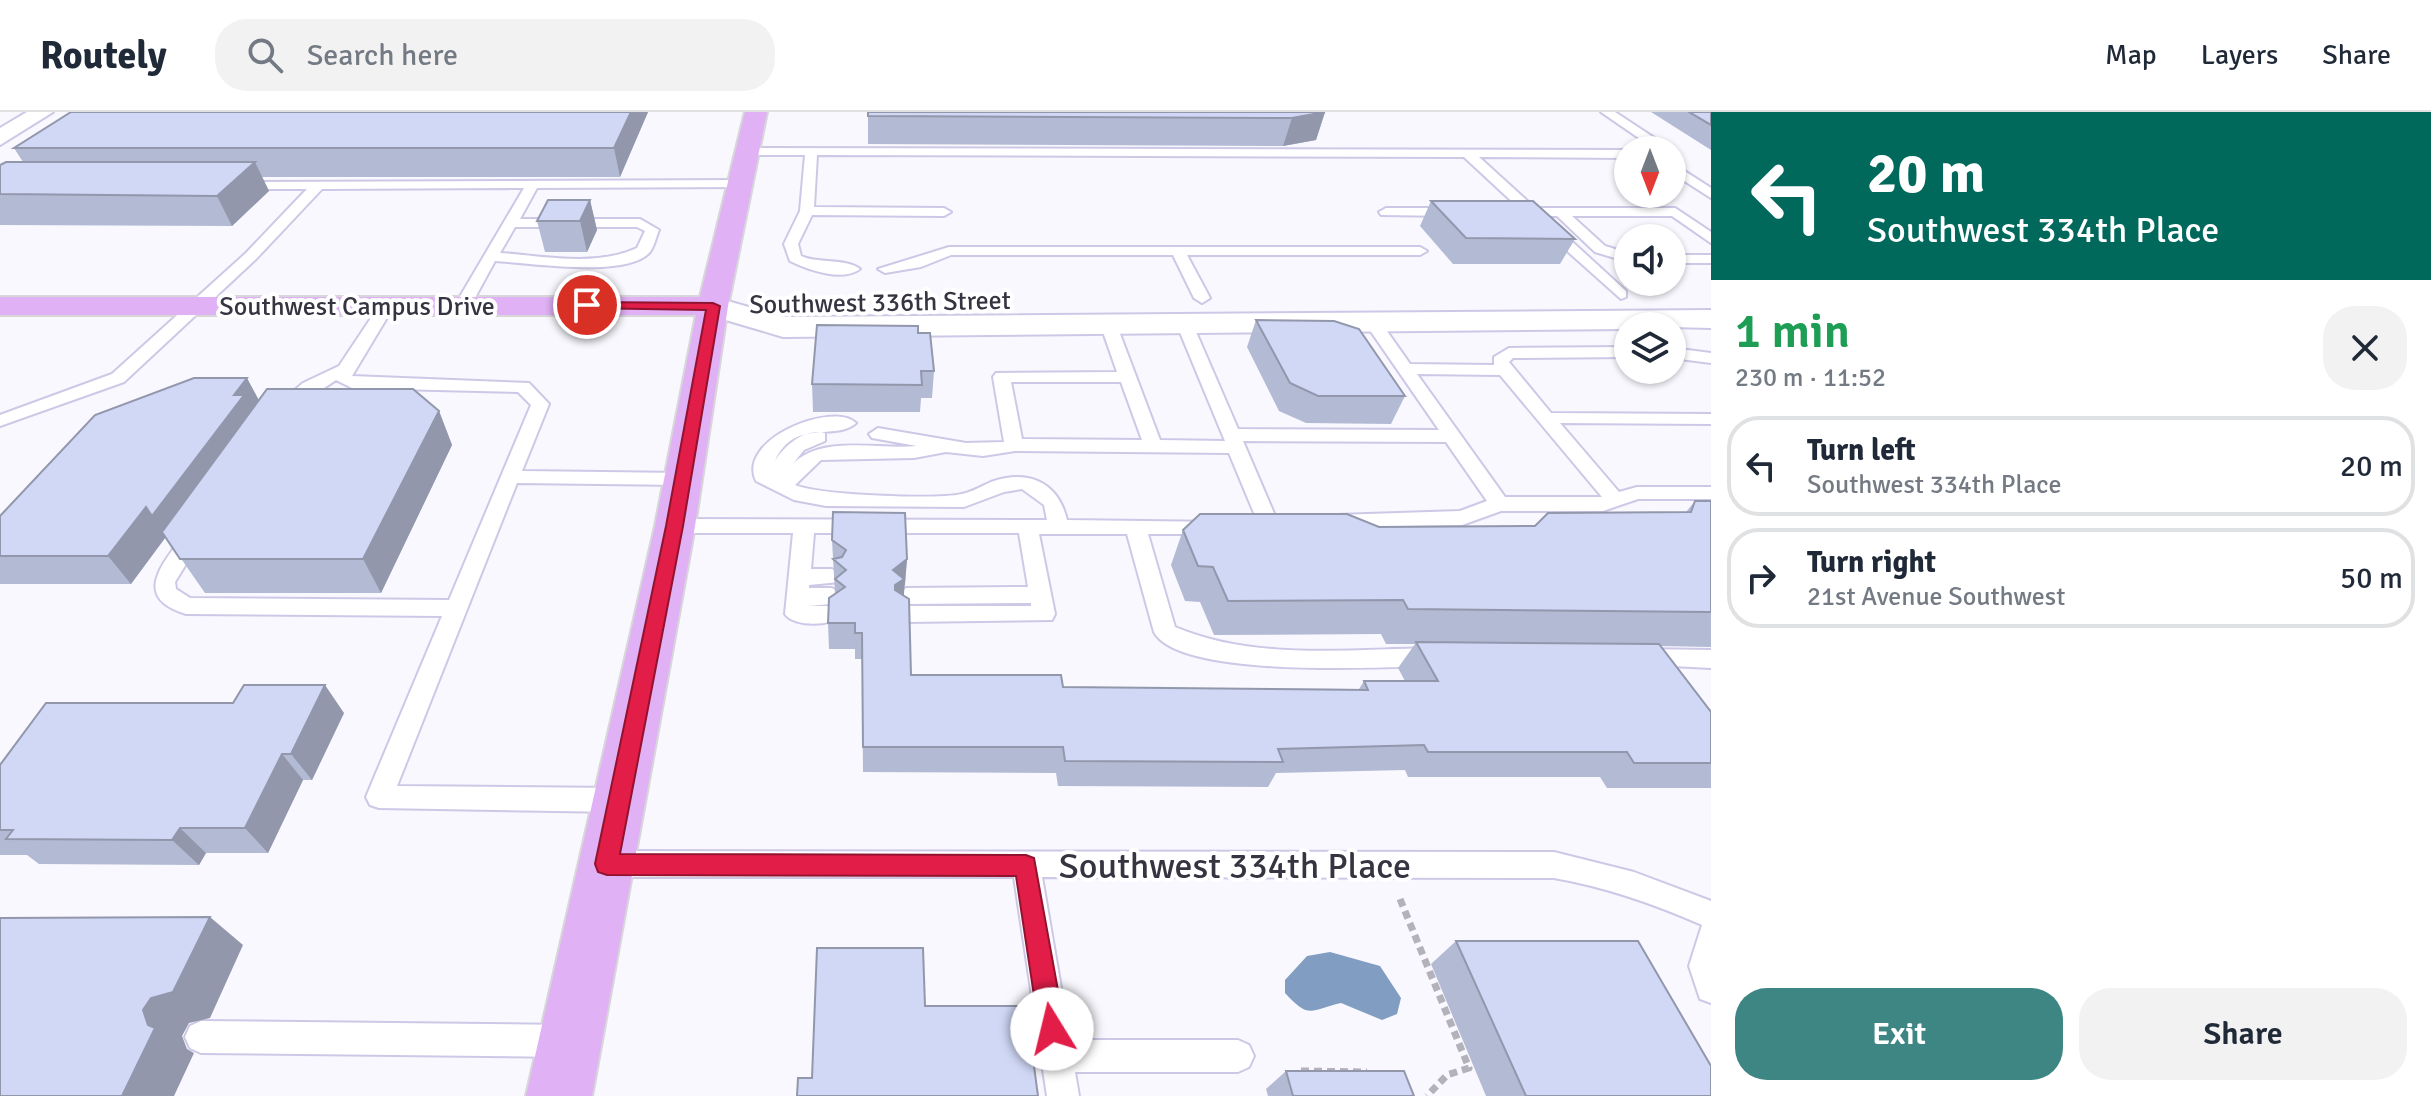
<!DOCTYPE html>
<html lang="en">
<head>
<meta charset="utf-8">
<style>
	:root { --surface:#fff; --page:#f2f2f3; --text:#1f2937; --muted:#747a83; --line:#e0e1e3; --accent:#3e8683 }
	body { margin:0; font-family:Signika,sans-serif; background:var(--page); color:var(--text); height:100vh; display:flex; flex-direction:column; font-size:30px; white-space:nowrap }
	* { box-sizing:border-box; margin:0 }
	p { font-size:26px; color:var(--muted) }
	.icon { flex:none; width:44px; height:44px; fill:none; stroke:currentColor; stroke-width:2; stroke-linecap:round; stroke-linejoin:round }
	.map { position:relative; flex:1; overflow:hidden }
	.sheet { display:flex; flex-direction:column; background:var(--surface); width:720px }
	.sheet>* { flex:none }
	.guide { background:#00695c; color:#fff; overflow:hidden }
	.needle { width:52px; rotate:180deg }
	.controls { position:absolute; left:1614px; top:24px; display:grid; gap:16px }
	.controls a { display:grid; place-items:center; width:72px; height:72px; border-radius:50%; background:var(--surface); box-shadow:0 2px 6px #0004; font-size:40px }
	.pin { position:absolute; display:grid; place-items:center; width:68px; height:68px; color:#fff; margin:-34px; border:4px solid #fff; border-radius:50%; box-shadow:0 2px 8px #0007 }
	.me { position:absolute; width:88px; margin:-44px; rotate:351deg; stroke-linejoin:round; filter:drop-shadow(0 0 6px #0008) }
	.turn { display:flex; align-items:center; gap:28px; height:168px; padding:0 24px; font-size:36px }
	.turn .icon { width:104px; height:104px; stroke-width:2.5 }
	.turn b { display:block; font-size:56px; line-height:68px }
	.round { display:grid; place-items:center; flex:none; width:84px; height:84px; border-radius:32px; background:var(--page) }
	.headline { display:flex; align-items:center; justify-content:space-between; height:136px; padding:0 24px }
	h1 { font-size:48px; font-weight:600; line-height:60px; color:#1e9e55 }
	.primary-button { display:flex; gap:16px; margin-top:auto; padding:16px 24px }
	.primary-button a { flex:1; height:92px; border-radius:32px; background:var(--accent); color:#fff; font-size:32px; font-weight:600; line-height:92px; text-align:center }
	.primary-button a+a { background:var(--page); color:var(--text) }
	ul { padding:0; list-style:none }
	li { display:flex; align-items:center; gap:24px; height:100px; margin:0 16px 12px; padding:0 8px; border:4px solid var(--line); border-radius:32px }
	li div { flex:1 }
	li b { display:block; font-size:30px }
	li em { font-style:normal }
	header { display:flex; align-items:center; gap:48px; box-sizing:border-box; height:112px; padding:0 40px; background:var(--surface); border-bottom:2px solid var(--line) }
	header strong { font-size:38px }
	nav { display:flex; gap:44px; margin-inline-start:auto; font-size:28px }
	.search { width:560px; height:72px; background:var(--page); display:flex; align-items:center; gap:20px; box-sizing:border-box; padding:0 28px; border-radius:32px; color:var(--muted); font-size:30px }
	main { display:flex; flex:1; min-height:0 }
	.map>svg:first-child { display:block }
</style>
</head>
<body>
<header>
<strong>Routely</strong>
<div class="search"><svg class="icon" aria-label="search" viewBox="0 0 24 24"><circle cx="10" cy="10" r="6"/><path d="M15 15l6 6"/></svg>Search here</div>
<nav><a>Map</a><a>Layers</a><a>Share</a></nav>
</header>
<main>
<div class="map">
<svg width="1711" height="984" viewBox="0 0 1711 984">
	<rect width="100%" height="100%" fill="#f9f8fe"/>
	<!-- water -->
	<path fill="#819ec2" d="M1330,840l50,14 21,32 -4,16 -15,6 -41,-17c-31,7 -31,17 -56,-10v-13l22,-24z"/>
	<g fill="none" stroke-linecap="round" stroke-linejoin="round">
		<defs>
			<path id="lane" d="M1601,0h14l44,29 1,9h-12l1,-5z
				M742,36l886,2v8l-149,-1 56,51h140l36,24v11l-39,-27h-100l33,30 23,7v9l-33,-10 -38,-36h-13l82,75v6l-5,2 -93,-83 -18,-1v-6l9,-1 -55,-51 -647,-2 -3,52 130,1 7,4 -7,4 -132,-1 -14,29 3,12c18,8 45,2 59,13 -17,13 -52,1 -70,-8l-6,-17 16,-33 5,-56h-59l-4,-1z
				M1672,51l39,25v10l-39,-25z
				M739,68l5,1v6l-207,1 -17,31h120l19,11c-3,7 -5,18 -10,23 -24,25 -120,10 -154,8l-24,44 -8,5 -8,-5 69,-117 -202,1 -66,70 -132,123 -124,44v-11l112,-41 134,-121 61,-64h-71l-5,-1v-6zM515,115h122l8,4 -8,17c-41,19 -93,8 -137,5z
				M1386,96h67l7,4 -7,4 -72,-1 -2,-3z
				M949,135h471l7,4 -7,4h-233l23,43 -8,5 -8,-5 -21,-43h-222l-30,12 -36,6 -7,-4z
				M1672,143h39v8h-39z
				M386,189l8,5 -42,70 177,7 20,21 -27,67 161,2 10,6 -10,6 -166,-2 -120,303 222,2 9,4 4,8 -4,8 -9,4 -240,-4 -9,-3 -4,-8 76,-181 -256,-2c-59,-18 -18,-55 3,-87l7,-2 10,7 -31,50 1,7 14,9 259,2 82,-195 -13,-13 -166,-4 -16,-8 -45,30h-12l-3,-4 27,-23 36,-17 42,-63z
				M1371,203l6,2 33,47 84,1v-8l15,-9 119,-1v10l-115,1 -4,4 42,51 160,1v10l-151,-1 59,69 18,-5h74v12h-73l-35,12h-102l-39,14 -133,2 -3,-5 3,-5 7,-2 124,-4 27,-10 -41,-59 -203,-1 36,84 -10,7 -10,-7 -30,-72 -214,-2 -32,5 -37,-4 -32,6 -93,2 -26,25c23,10 141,15 167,9 10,-2 20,-8 29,-12 37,-13 67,0 76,38l154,2 3,5 -10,7h-66l27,93c81,34 173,22 259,21l8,3 4,6 -4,6 -8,3c-50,1 -255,13 -280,-34l-27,-98h-88l16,80 -3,6 -145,2 -11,-8 11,-8h124v-3l-125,1 -11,-8 11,-8 122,-1 -9,-54h-205l-3,36h21l11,8 -3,5 -31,3v3h23l11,8 -11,8 -24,2h23l11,8c-8,13 -49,13 -57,0l8,-81h-118l-10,-7 10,-7 372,1 -3,-15 -22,-16 -18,3 -40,15 -138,-1 -32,-6 -38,-19c-20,-42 77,-80 100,-58 -21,19 -61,-6 -81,38 10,-16 30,-33 50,-28v8l-21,9 -12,15c29,-31 86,-15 125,-19l-45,-8 -3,-4 9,-6 88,15 38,-1 -11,-65 3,-4 121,-1 -16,-46 8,-5 8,5 43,114 65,1 -48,-116 8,-5 8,5 45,104 201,1 -76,-110zM1417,262l83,1 102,122h-97zM1011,270h110l21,58 -120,-1z
				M1672,236l39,5v10l-39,-5z
				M1640,537l71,1v18l-79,-4 -4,-6 4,-6z
				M607,739l947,1 80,20 77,29v102l-11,-4 -11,-33 13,-41c-48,-21 -96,-38 -148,-47l-512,-1 28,163h168l11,5 5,11 -5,11 -11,5h-163l4,24h-32l-33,-219h-407l-10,-4 -4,-9 4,-9z
				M201,909l368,4 11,5 5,11 -5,11 -11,5 -368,-4 -11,-5 -5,-11 5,-11z"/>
			<path id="street" d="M27,0h26l-53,33v-17z"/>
			<path id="secondary" d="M713,185l72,20 926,-7v18l-83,-2v3l-845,8 -81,-24 -4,-7 4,-7z"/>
			<path id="primary" d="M745,0h22l-39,194 -33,220 -103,570h-66l129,-570 41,-211h-696v-18h700z"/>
		</defs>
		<!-- lane casing -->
		<use href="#lane" stroke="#cec8e7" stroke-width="4"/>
		<!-- street casing -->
		<use href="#street" stroke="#cec8e7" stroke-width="4"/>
		<!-- secondary casing -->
		<use href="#secondary" stroke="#cec8e7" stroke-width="4"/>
		<!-- primary casing -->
		<use href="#primary" stroke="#d7d6d9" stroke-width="4"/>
		<!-- path -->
		<path stroke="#b3b1ba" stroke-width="7" stroke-dasharray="8 5" stroke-linecap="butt" d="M1400,787l69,169 -22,7 -20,21
			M1301,959l66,1"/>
		<!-- lane -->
		<use href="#lane" fill="#fff" fill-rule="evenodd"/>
		<!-- street -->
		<use href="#street" fill="#fff" fill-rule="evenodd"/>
		<!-- secondary -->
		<use href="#secondary" fill="#fff" fill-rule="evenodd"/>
		<!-- primary -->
		<use href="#primary" fill="#e0b1f5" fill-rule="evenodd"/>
	</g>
	<!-- wall -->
	<path fill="#b3bad4" d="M648,0l-28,65h-358l7,14 -37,35 -232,-1v-60l23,-3 -9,-14z
		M868,0h457l-9,28 -33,6 -415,-2z
		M1651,0h60v38z
		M590,88l7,30 -10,22h-42l-8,-31z
		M1431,89l144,38 -15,25h-107l-33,-38z
		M1256,208l149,76 -14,28 -85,-1 -27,-12 -32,-64z
		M918,221l16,38 -2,27h-11l-1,14h-107l-1,-28z
		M259,288l180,11 13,34 -71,148h-176l-39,-56 -35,47h-131v-68z
		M1695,389h16v146l-51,-1 51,66v76h-104l-7,-11h-192l-3,-7 -129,3 -8,14 -210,-1 -2,-13 -193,-1 -1,-113h-7v-10h-26l-1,-26 7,-29 -3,-54 75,19 -2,26 -1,1 -1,9 8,80 152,12 296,2 5,-8h41l-7,-13 17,-24h-29l-5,-10 -167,1 -14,-33 -15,-1 -14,-36 12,-35 196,-3 156,-1 151,-14z
		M344,601l-32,67h-9l-35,73h-62l-7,12 -160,-1 -12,-9h-27v-90z
		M1456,829l255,155h-225l-55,-132z
		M1286,959l128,25h-146l-2,-7z"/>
	<!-- shaded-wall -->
	<path fill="#9297ac" d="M631,0h17l-28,65 -6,-29z
		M1325,0l-9,28 -33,6 9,-28z
		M255,50l14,29 -37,35 -15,-30z
		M590,88l7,30 -10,22 -7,-31z
		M247,266l15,28 -131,178 -23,-28z
		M439,299l13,34 -71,148 -18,-34z
		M907,447l-4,46 -9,7 -1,-42z
		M325,573l19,28 -32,67 -21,-26z
		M282,642l21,26 -35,73 -23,-25z
		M180,716l26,25 -7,12 -27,-25z
		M210,805l33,28 -33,73 -21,5 -7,13 5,13 7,4 -20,43h-52l26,-71 -5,-15 8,-12z"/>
	<!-- building -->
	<path fill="#d0d8f6" stroke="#9297ac" stroke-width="2" d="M71,0h560l-17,36h-600z
		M868,0h457l-33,6 -424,-2z
		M1689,0h22v13z
		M6,50h249l-38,34 -217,-2v-29z
		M548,88h42l-10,21h-43z
		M1431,89h102l42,38 -109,-1z
		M1256,208l78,1 25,8 46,67h-87l-28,-13z
		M817,213l101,1v7h12l4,38h-13l1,14 -110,-1z
		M194,266h53l-13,17h10l-92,121 -6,-9 -38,49h-108v-40l95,-101z
		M267,277h146l26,22 -76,148h-183l-18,-27z
		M1695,389h16v111l-303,-3 -5,-9 -175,1 -15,-34 -15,-1 -15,-36 17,-16h147l32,13 156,-1 13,-13 143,-1z
		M833,400l72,1 2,46 -14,11 11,9 -9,6v5l14,9 2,76h150l2,12 305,3 -4,-9h74l-22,-39 243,2 52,68v51h-77l-7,-11h-199l-4,-7 -146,4 5,13 -218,-1 -2,-14h-200l-1,-114h-7v-10h-27l1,-25 16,-11 -10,-8 11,-9 -13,-11 9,-2 4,-7 -14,-10z
		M244,573h81l-34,69h-9l-37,74h-65l-8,12 -166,-1 7,-9h-13v-65l46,-62h187z
		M210,805l-37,75 -22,6 -8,12 5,15 7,3 -33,68h-122v-178z
		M1456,829h182l73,125v30h-185z
		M817,836h106l2,58h101l12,90h-241l1,-18h14z
		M1286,959h118l10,25h-121z"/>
	<!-- route -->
	<path fill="#e11d48" stroke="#92132f" stroke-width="2" d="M587,190l126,1 7,3 -37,220 -63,328 406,1 8,3 31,171 -4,9 -9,4 -9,-4 -4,-9 -23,-153 -409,-1 -9,-3 -3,-8 71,-338 40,-216 -124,-2v-5z"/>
	<g text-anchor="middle" stroke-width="8" stroke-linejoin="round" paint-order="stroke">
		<!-- far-street labels -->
		<g font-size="26" fill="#373441" stroke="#fff">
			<text transform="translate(880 190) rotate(-1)" y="9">Southwest 336th Street</text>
			<text x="357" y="203">Southwest Campus Drive</text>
		</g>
		<!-- near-street labels -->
		<g font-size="36" fill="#373441" stroke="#fff">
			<text x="1235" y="766">Southwest 334th Place</text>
		</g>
	</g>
</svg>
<div class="controls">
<a><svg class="needle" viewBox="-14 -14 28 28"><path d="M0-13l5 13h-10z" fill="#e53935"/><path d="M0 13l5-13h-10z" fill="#747a83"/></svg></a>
<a><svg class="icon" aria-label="sound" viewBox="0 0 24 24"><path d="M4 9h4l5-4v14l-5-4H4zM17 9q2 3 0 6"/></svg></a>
<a><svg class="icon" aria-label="layers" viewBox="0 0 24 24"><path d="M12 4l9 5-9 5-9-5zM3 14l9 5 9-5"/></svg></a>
</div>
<div class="pin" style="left:587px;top:193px;background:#d93025"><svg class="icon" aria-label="arrive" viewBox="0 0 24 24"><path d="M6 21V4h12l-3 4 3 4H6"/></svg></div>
<svg class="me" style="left:1052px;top:917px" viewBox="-20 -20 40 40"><circle r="19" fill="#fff"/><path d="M0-13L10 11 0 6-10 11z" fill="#e11d48"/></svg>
</div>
<section class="sheet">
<div class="guide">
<div class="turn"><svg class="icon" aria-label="left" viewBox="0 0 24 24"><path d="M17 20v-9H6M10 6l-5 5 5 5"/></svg><div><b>20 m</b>Southwest 334th Place</div></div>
</div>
<div class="headline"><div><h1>1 min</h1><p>230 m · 11:52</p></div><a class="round"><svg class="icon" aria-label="close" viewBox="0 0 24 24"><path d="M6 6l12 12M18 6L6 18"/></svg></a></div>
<ul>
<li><svg class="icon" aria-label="left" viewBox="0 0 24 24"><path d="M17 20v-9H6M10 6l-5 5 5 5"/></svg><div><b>Turn left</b><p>Southwest 334th Place</p></div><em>20 m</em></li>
<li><svg class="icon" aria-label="right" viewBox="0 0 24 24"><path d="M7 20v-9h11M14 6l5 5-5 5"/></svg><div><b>Turn right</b><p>21st Avenue Southwest</p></div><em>50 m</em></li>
</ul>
<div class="primary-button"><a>Exit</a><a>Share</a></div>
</section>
</main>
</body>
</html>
